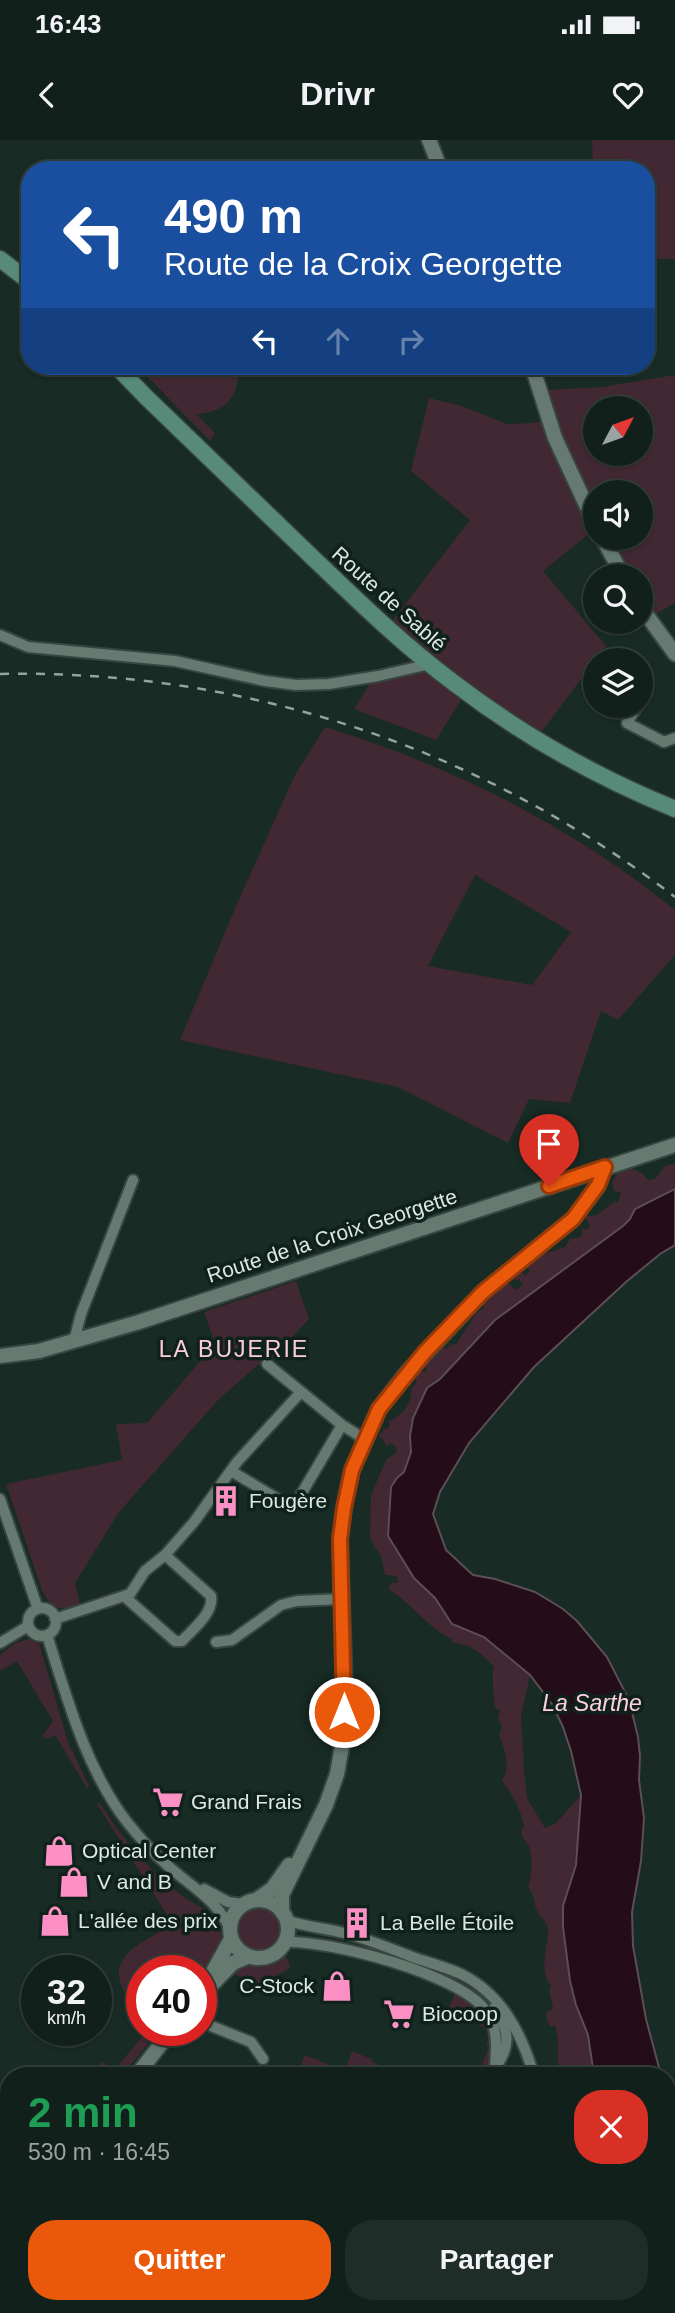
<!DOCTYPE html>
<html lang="fr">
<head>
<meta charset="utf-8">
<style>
	:root { --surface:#12201b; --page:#1f2d28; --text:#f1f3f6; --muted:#9ca3a3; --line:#313e3a; --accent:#ea580c }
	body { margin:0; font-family:Arial,sans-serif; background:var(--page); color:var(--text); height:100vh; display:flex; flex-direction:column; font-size:26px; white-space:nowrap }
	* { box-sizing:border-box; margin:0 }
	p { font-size:23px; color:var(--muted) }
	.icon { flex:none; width:38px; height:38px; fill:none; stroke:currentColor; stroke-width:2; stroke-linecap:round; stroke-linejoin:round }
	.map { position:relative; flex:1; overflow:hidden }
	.drawer { position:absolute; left:0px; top:1927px; width:676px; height:247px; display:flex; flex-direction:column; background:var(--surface); border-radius:28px 28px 0 0; box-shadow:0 2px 5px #0004,0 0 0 2px var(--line) }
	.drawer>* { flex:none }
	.hud { position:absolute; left:21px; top:21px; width:634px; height:214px; border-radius:28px; box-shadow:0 2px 5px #0004,0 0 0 2px var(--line); background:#1a4fa0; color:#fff; overflow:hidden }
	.needle { width:46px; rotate:49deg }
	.buttons { position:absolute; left:583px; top:256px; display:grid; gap:14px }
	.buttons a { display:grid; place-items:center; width:70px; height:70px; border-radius:50%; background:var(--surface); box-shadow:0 2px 5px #0004,0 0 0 2px var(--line); font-size:35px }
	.speed { position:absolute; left:21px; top:1815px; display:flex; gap:14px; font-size:35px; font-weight:700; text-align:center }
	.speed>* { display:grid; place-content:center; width:91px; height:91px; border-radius:50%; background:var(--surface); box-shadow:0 2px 5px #0004,0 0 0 2px var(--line); line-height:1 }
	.speed small { font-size:18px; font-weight:400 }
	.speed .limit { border:10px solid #d22; background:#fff; color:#111 }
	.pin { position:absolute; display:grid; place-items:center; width:60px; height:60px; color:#fff; margin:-72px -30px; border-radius:50% 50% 50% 0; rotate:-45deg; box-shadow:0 0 7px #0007 }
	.pin .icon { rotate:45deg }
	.me { position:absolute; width:77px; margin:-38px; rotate:0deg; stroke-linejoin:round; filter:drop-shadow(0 0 5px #0008) }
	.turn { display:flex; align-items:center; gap:24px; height:147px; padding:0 28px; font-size:32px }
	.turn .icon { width:91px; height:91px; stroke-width:2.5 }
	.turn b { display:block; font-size:49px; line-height:60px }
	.lanes { display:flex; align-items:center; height:66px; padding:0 28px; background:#0003; justify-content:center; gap:35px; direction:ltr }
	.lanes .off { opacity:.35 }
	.round { display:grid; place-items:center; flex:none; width:74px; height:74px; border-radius:28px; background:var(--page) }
	.headline { display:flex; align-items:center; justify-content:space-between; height:119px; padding:0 28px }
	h1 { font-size:42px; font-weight:700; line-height:52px; color:#1e9e55 }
	.button { display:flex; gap:14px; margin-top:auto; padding:14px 28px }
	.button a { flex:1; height:80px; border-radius:28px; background:var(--accent); color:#fff; font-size:28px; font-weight:700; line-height:80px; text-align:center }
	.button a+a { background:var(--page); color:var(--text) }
	.status { display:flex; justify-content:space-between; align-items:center; height:49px; padding:0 35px; background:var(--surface); direction:ltr }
	.status svg { height:19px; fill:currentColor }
	header { display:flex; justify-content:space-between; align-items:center; height:91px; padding:0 28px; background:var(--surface); font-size:32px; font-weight:700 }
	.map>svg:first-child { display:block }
</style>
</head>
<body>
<div class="status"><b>16:43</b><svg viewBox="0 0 49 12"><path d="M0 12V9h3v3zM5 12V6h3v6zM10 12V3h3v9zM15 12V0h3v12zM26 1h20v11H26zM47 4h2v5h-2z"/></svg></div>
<header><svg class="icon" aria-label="back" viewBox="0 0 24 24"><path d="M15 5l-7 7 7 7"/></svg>Drivr<svg class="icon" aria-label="heart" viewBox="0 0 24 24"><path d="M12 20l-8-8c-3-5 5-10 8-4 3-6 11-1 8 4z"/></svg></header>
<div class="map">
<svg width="675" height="2173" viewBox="0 0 675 2173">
	<rect width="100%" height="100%" fill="#182b24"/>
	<!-- green -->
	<path fill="#412833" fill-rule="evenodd" d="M592,0h83v119h-29v-89h-53z
		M137,226h103c-2,7 -2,15 -4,22 -6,19 -22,25 -40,26l19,19 -5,8z
		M675,235v228l-27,15 -7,-12 -1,-30h-17l-21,-39h38v-45h-45v37l-52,42 63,75 -70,93 -72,-44 -28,45 -82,-31 24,-38 30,-5 3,-8 -28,-25 87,-113 -59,-49 18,-73 33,8 45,18 26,-1 22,-5 -8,-28 55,-3zM595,268h45v45h-45z
		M325,587c127,39 246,99 350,183v45l-57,65 -17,-9 -31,92 -41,-4 -21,44 -110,-56 -218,-47 56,-134 58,-129zM475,735l96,57 -39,53 -104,-19z
		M675,1023v26l-39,20 -6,10 -7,7 -128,94 -55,59 -6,2 -8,10 -13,27 -3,18 1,16 -7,20 -11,10 -5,35v19l26,42 21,20 17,26 32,13 46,39 -9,39 3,55 3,28 18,30 11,-5 25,-28 -5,70 -13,41v21l7,54 6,24 12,30 6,40h-36v-35l-3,-15 -4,2 -4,-5 -1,-9 7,-5 -4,-18 2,-4c-13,-17 -3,-37 -3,-58 -2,-8 -7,-10 -11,-17 -4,-9 -2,-16 -9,-24 4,-10 5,-32 1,-41 -4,-7 -7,-7 -8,-15l3,-5c-3,-15 -12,-33 -22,-45 9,-16 3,-31 -3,-46l3,-8 -4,-8 2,-9 -5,-2c-1,-9 -4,-32 -1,-41 -11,-12 -23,-24 -41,-24l-1,-4c-25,-11 -40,-36 -64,-50l3,-6h7l-1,-7 -12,-1 -4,-20 -6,-7 -5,-11 1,-42 15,-35 11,-8 -2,-6 -5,-3 -3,4 -5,-9 -4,-1 7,-9 2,1 3,-5 -2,-2c13,-6 25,-18 23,-33l5,-6 -1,-9 4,-6 6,4 2,-3 -5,-4 19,-20 5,4 4,-3 -6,-7 7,6 5,-1 21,-32 8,-4 -4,-4 5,-6 12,-6 1,-6 6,-6 10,9h3l5,-5 -5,-5 -2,2 -4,-4 6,-8 8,7 4,-6 -4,-3c8,-14 25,-14 39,-20l5,-8 11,-2 2,-9 3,2 4,-4 -5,-8 2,-2 10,-1 18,-14 3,2 3,-11 -7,-1 -2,-8 10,-18 20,8 6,7 7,-1 10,-13z
		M296,1141l13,38 -45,48 -5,-3 -40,35 -100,113 -44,71 5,21c-20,7 -29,7 -38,-14l-36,-106 116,-24 -6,-36 31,-1 68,-79 -11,-32z
		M29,1499l10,4 29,99 21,44 -2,2 -32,-53 -7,4 -6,-3 11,-15 -36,-60 -17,10v-16l15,-12z
		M99,1662c23,35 48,67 82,93 14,10 34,16 39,34 5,16 -9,37 -19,49v-8h-59v42c-19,-16 -35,-41 -11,-62 10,-8 22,-14 33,-21l-4,-9 7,-5 -70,-111z
		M235 1789a24 24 0 1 1 48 0a24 24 0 1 1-48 0Z
		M286,1816l4,10 -3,4 -16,8 2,6 -7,5 -32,-15c10,-12 18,-7 31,-9 8,-1 15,-5 21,-9z
		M455,1853c34,17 48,47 29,82h-6l11,-29 -3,-1 2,-7 -2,-9 -8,-5 1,-6 -30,-10z
		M148,1890h12l-38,45h-29l9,-13 13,7z
		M352,1911l19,8 1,3 36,13h-38l-18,-4 -2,4 -20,-2 -6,2h-27l8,-20 40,16z"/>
	<!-- water -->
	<path fill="#240c18" stroke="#5b4e55" stroke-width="2" d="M675,1049v56l-15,9 -34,28 -92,85 -65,76 -29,49 -7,22 13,36 27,25 22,4 40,13 28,17 14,12 30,36 22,43 9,37 2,19 -1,24 5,38 -3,43 -9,51 1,34 13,73 15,56h-67l-6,-40 -12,-30 -6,-24 -7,-54v-21l13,-41 5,-70 -10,-44 -8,-24 -11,-23 -22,-29 -46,-38 -32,-13 -17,-26 -21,-20 -26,-42 3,-49 6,-9 7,-6 7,-20 -1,-16 3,-18 14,-30 13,-9 55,-59 128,-94 7,-7 5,-10z
		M667,1955l3,14 5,51v153h-32l-1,-8h25z"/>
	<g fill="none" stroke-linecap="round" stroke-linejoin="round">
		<defs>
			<path id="minor" d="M0,495l28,12 147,14 90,20 31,4 33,-1 49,-8 52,-12
				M640,562l6,-9
				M638,565l-11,18 37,19 11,-4
				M74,1201l7,-27 52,-134
				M267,1224l75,61 24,15
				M231,1331l62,37 49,-83
				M0,1359l38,110
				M125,1457l50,44h7c10,-11 32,-28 29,-45l-46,-41
				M28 1482a14 14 0 1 1 28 0a14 14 0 1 1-28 0Z
				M55,1479l75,-25 15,-23 20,-16 29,-33 43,-60 64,-70
				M47,1495c20,63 39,134 80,187 12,15 25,30 40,43 22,20 52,36 63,65
				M216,1502l16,-2 49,-35 16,-4 44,-2
				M0,1503l28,-17
				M204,1749l24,13 15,2
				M286,1780c19,7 39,8 58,13 24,6 48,16 71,25 15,5 31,9 46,16 41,20 61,60 73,102
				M285,1802c44,-2 175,32 201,69 13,19 10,36 9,57
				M494,1868c16,21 17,39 1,60
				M201,1882l50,20 12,17
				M0,2006h9
				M514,2173l1,-8"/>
			<path id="tertiary" d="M429,0l12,30
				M532,226l23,72 40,86
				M602,397l21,39
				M640,466l35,48
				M0,1216l39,-5 100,-29 536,-177
				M230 1789a29 29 0 1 1 58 0a29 29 0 1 1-58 0Z
				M256,1760l16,-11 17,-24
				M282,1772v-17l44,-90 11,-31 5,-28 3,-54 -5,-153 4,-31 8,-38 27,-61 26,-34 78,-83 90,-73 25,-33 7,-19
				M210,1837l21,-38
				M201,1856l32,-33 16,-7
				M136,1936l36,-46
				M0,2130l9,-14"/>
			<path id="secondary" d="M0,119l30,23
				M116,226l30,31c55,53 110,106 165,159 46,44 92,89 143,127 68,52 142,94 221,126"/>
		</defs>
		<!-- minor casing -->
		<use href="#minor" stroke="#374640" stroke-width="14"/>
		<!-- tertiary casing -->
		<use href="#tertiary" stroke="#374640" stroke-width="18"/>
		<!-- secondary casing -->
		<use href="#secondary" stroke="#374640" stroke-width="19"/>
		<!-- minor -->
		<use href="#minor" stroke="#667a72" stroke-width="10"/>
		<!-- tertiary -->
		<use href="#tertiary" stroke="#667a72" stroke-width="14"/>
		<!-- secondary -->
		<use href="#secondary" stroke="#588a7a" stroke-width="16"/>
		<!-- rail -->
		<path stroke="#94a39d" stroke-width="2.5" stroke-dasharray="9 9" stroke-linecap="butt" d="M0,534c245,-5 480,74 675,223"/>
	</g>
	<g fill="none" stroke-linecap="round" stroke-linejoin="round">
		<defs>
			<path id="route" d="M344,1572l-4,-173 4,-31 8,-38 27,-61 46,-57 58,-60 90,-73 25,-34 7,-18 -56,19"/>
		</defs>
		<!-- route casing -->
		<use href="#route" stroke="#983908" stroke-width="18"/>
		<!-- route -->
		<use href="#route" stroke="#ea580c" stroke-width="12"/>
	</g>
	<!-- icons -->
	<defs>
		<symbol id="building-bare" viewBox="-9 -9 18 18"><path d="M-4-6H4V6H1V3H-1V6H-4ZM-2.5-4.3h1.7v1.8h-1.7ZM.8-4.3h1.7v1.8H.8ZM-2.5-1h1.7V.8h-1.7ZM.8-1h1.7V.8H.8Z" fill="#fc8fc3" stroke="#0f211b" stroke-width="2.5" paint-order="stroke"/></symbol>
		<symbol id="supermarket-bare" viewBox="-9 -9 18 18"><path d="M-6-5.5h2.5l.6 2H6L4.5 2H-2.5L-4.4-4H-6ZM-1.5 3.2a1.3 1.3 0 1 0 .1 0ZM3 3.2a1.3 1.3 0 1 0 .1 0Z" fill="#fc8fc3" stroke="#0f211b" stroke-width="2.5" paint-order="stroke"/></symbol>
		<symbol id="shop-bare" viewBox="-9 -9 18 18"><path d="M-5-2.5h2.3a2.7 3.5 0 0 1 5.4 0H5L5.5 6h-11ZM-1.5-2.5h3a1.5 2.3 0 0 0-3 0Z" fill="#fc8fc3" stroke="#0f211b" stroke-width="2.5" paint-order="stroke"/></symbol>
	</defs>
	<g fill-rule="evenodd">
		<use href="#building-bare" x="204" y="1339" width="44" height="44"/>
		<use href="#supermarket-bare" x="146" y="1640" width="44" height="44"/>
		<use href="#shop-bare" x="37" y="1689" width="44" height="44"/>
		<use href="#shop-bare" x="52" y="1720" width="44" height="44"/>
		<use href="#shop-bare" x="33" y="1759" width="44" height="44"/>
		<use href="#building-bare" x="335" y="1761" width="44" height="44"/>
		<use href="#shop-bare" x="315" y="1824" width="44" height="44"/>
		<use href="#supermarket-bare" x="377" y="1852" width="44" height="44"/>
	</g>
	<g text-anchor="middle" stroke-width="7" stroke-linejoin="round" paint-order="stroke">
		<!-- street labels -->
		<g font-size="21" fill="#dce8e3" stroke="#0f211b">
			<text transform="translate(389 459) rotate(42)" y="7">Route de Sablé</text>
			<text transform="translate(332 1096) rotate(-18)" y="7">Route de la Croix Georgette</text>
		</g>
		<!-- poi labels -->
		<g font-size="21" fill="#dce8e3" stroke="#0f211b" text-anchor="start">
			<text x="249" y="1368">Fougère</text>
			<text x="191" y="1669">Grand Frais</text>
			<text x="82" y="1718">Optical Center</text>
			<text x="97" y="1749">V and B</text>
			<text x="78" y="1788">L'allée des prix</text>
			<text x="380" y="1790">La Belle Étoile</text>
			<text x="314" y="1853" text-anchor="end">C-Stock</text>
			<text x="422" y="1881">Biocoop</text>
		</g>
		<!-- neighbourhood labels -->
		<g font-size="23" letter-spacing="2" fill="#fbcbe0" stroke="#0f211b">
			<text x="234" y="1217">LA BUJERIE</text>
		</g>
		<!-- water labels -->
		<g font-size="23" font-style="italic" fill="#ffcee3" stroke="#0f211b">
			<text x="592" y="1571">La Sarthe</text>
		</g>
	</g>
</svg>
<div class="buttons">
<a><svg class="needle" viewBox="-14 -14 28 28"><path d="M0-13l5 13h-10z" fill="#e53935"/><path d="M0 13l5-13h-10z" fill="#9ca3a3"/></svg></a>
<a><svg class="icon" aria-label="sound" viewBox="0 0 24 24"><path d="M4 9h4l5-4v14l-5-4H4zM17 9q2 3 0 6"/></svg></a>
<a><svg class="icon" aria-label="search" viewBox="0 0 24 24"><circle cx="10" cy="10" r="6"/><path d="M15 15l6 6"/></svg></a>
<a><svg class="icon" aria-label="layers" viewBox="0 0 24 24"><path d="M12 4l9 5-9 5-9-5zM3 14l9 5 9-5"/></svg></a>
</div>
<div class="speed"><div>32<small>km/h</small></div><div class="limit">40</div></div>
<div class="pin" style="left:549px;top:1046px;background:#d93025"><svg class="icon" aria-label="arrive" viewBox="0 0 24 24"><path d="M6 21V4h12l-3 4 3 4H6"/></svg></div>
<svg class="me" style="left:344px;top:1572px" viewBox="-20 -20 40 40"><circle r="17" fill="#ea580c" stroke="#fff" stroke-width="3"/><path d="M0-11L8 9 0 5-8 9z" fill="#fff"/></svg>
<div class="hud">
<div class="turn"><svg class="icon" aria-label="left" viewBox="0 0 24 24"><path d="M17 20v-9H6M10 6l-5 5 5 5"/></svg><div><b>490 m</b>Route de la Croix Georgette</div></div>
<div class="lanes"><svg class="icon" aria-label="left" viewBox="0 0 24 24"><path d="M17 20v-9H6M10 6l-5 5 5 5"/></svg><svg class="icon off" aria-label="ahead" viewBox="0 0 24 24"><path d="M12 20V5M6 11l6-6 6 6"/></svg><svg class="icon off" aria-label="right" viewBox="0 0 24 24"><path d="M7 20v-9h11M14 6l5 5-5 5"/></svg></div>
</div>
<section class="drawer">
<div class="headline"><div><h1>2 min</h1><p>530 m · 16:45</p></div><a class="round" style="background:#d93025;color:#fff"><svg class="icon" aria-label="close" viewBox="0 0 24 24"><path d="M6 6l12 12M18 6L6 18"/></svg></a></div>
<div class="button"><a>Quitter</a><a>Partager</a></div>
</section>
</div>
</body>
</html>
